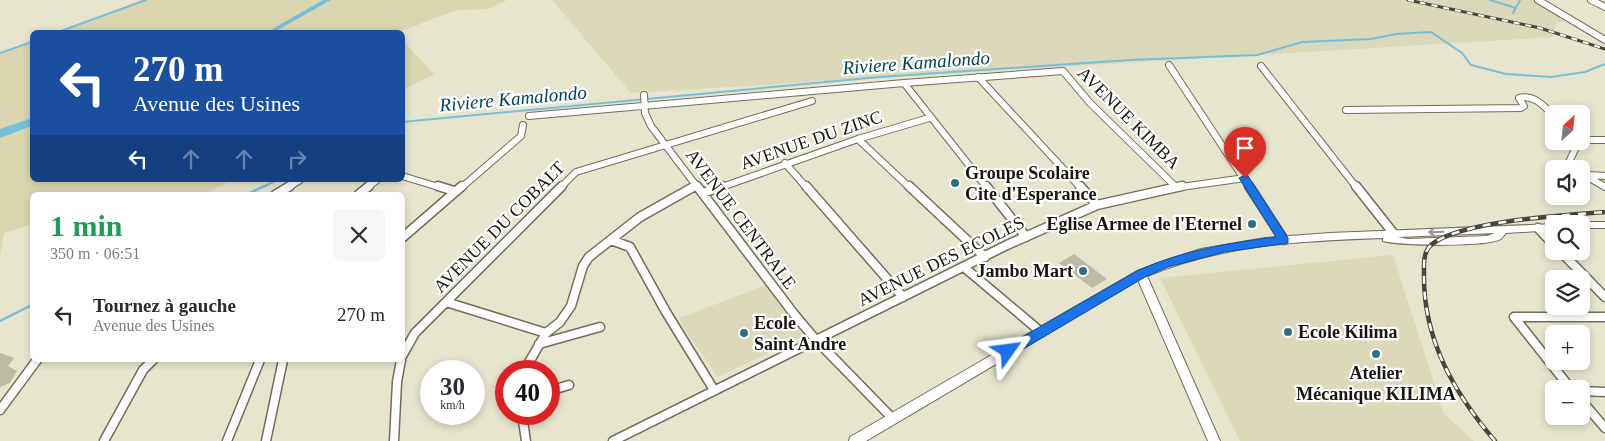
<!DOCTYPE html>
<html lang="fr">
<head>
<meta charset="utf-8">
<style>
	:root { --surface:#fff; --page:#f7f7f7; --text:#2b2b33; --muted:#7c7c81 }
	body { margin:0; font-family:"Times New Roman",serif; background:var(--page); color:var(--text); height:100vh; display:flex; flex-direction:column; font-size:19px; white-space:nowrap }
	* { box-sizing:border-box; margin:0 }
	p { font-size:16px; color:var(--muted) }
	.icon { flex:none; width:28px; height:28px; fill:none; stroke:currentColor; stroke-width:2; stroke-linecap:round; stroke-linejoin:round }
	.map { position:relative; flex:1; overflow:hidden }
	.sheet { position:absolute; left:30px; top:192px; width:375px; height:170px; display:flex; flex-direction:column; background:var(--surface); border-radius:8px; box-shadow:0 2px 8px #0003 }
	.sheet>* { flex:none }
	.hud { position:absolute; left:30px; top:30px; width:375px; height:152px; border-radius:8px; box-shadow:0 2px 8px #0003; background:#1a4fa0; color:#fff; overflow:hidden }
	.needle { width:32px; rotate:27deg }
	.fabs { position:absolute; left:1545px; top:105px; display:grid; gap:10px }
	.fabs a { display:grid; place-items:center; width:45px; height:45px; border-radius:8px; background:var(--surface); box-shadow:0 2px 8px #0003; font-size:25px }
	.speed { position:absolute; left:420px; top:360px; display:flex; gap:10px; font-size:25px; font-weight:700; text-align:center }
	.speed>* { display:grid; place-content:center; width:65px; height:65px; border-radius:50%; background:var(--surface); box-shadow:0 2px 8px #0003; line-height:1 }
	.speed small { font-size:12px; font-weight:400 }
	.speed .limit { border:8px solid #d22; background:#fff; color:#111 }
	.pin { position:absolute; display:grid; place-items:center; width:42px; height:42px; color:#fff; margin:-51px -21px; border-radius:50% 50% 50% 0; rotate:-45deg; box-shadow:0 0 5px #0007 }
	.pin .icon { rotate:45deg }
	.me { position:absolute; width:55px; margin:-28px; rotate:59deg; stroke-linejoin:round; filter:drop-shadow(0 0 4px #0008) }
	.turn { display:flex; align-items:center; gap:18px; height:105px; padding:0 20px; font-size:22px }
	.turn .icon { width:65px; height:65px; stroke-width:2.5 }
	.turn b { display:block; font-size:35px; line-height:42px }
	.lanes { display:flex; align-items:center; height:48px; padding:0 20px; background:#0003; justify-content:center; gap:25px; direction:ltr }
	.lanes .off { opacity:.35 }
	.round { display:grid; place-items:center; flex:none; width:52px; height:52px; border-radius:8px; background:var(--page) }
	.summary { display:flex; align-items:center; justify-content:space-between; height:85px; padding:0 20px }
	h1 { font-size:30px; font-weight:600; line-height:38px; color:#1e9e55 }
	ul { padding:0; list-style:none }
	li { display:flex; align-items:center; gap:15px; height:75px; padding:0 20px }
	li div { flex:1 }
	li b { display:block; font-size:19px }
	li em { font-style:normal }
	.map>svg:first-child { display:block }
</style>
</head>
<body>
<div class="map">
<svg width="1605" height="441" viewBox="0 0 1605 441">
	<rect width="100%" height="100%" fill="#e7e5ce"/>
	<!-- built -->
	<path fill="#dcd8ba" d="M552,0h983l31,22 -10,1 -3,14 -922,56z
		M1393,255l51,159 30,27h-234l-80,-163z
		M765,285l39,51 -86,41 -34,-48 -4,-11z"/>
	<!-- green -->
	<path fill="#dad6af" d="M140,0h367l-19,9 -32,1 -57,22h-343l55,-18z
		M32,41v139h199l-28,15h-171v29l-28,9 -4,24v-205z
		M403,41l31,33 -31,16z"/>
	<g fill="none" stroke-linecap="round" stroke-linejoin="round">
		<!-- stream-far1 -->
		<path stroke="#77bfd9" stroke-width="2" d="M1490,0l26,8
			M1513,13l7,-13
			M58,32l88,-32
			M0,53l32,-11
			M402,122l478,-45 250,-17 127,-5 45,-13 69,-3 25,-5 35,-2 31,21 9,12 35,9 45,3 34,-5 20,-8
			M261,188l16,-8"/>
		<!-- stream -->
		<path stroke="#77bfd9" stroke-width="2.5" d="M246,195l18,-9
			M0,321l32,-16"/>
		<!-- canal -->
		<path fill="#77bfd9" fill-rule="evenodd" d="M323,0h8l-57,32h-7z"/>
		<!-- river -->
		<path fill="#77bfd9" fill-rule="evenodd" d="M32,118v8l-32,12v-9z"/>
	</g>
	<!-- building -->
	<path fill="#bebba5" d="M1074,254l33,25 -15,9 -33,-25z
		M0,353l14,5 -6,8 9,5 -7,12 -10,4z"/>
	<g fill="none" stroke-linecap="round" stroke-linejoin="round">
		<defs>
			<path id="minor-far1" d="M1538,0l67,40
				M1591,0l14,7
				M1169,65l81,123
				M1261,66l96,122
				M978,77l103,111
				M904,83l159,-12 27,32 86,84
				M644,95l1,18 6,13 47,62
				M1346,110l175,-2 3,-2 -5,-8c15,-4 25,8 35,18
				M529,116l375,-33 83,105
				M858,139l52,49
				M1581,140h24
				M785,163l22,25
				M1574,169l-6,-5 11,-23
				M1581,173l24,14
				M1588,175l17,1
				M402,176l40,12
				M287,188l13,-8
				M367,188l10,-8
				M461,188l60,-52 2,-11
				M560,188l16,-16 236,-71
				M692,188l4,-2
				M719,188l139,-49 71,-21
				M1174,188l71,-10"/>
			<path id="minor" d="M438,186l16,5
				M697,186l97,128 22,26 77,79
				M806,186l97,111
				M909,186l76,71
				M986,186l40,51
				M1080,186l17,19
				M1249,186l35,54
				M1356,186l38,48
				M703,193l19,-7
				M275,195l15,-9
				M358,195l11,-9
				M1538,228l16,17
				M402,238l60,-52
				M611,240l19,7 36,65 48,78
				M1560,251l45,46
				M965,268l76,64
				M446,302l100,31
				M539,344l61,-17
				M402,356l13,-23 147,-147
				M524,371l22,-38 14,-11 11,-16 12,-40 6,-9 51,-40 55,-31
				M1571,389l-57,-72h91
				M549,391l20,-6
				M1581,391l24,1
				M1581,400l24,28
				M0,410l37,-50
				M522,414l4,27
				M104,441l39,-71 10,-10
				M227,441l33,-81
				M266,441l17,-81
				M394,441l3,-59 4,-22
				M613,441l394,-196 90,-40 85,-19"/>
			<path id="tertiary" d="M1581,222h24v6h-24v-4h-4z
				M1554,224v6l-48,3c-1,1 -4,5 -5,6 -14,8 -100,7 -118,2v-3c-83,3 -158,6 -236,38l73,165h-12l-70,-161 -272,161h-17l1,-4 287,-166 30,-11 34,-11 64,-11 65,-5zM1495,233l-8,3 -79,3 -10,-2z"/>
		</defs>
		<!-- minor-far1 casing -->
		<use href="#minor-far1" stroke="#716e5a" stroke-width="8"/>
		<!-- minor casing -->
		<use href="#minor" stroke="#716e5a" stroke-width="11"/>
		<!-- tertiary casing -->
		<use href="#tertiary" stroke="#716e5a" stroke-width="2"/>
		<!-- minor-far1 -->
		<use href="#minor-far1" stroke="#fff" stroke-width="6"/>
		<!-- minor -->
		<use href="#minor" stroke="#fff" stroke-width="8"/>
		<!-- tertiary -->
		<use href="#tertiary" fill="#fff" fill-rule="evenodd"/>
		<defs>
			<path id="rail-far1" d="M1408,0l132,28 65,21"/>
			<path id="rail" d="M1495,441c-41,-48 -72,-102 -71,-167 0,-9 -1,-22 7,-29 28,-24 135,-30 174,-33"/>
		</defs>
		<!-- rail-far1 casing -->
		<use href="#rail-far1" stroke="#47463a" stroke-width="3"/>
		<!-- rail casing -->
		<use href="#rail" stroke="#47463a" stroke-width="4.5"/>
		<!-- rail-far1 -->
		<use href="#rail-far1" stroke="#fff" stroke-width="2" stroke-dasharray="6" stroke-linecap="butt"/>
		<!-- rail -->
		<use href="#rail" stroke="#fff" stroke-width="2.5" stroke-dasharray="8" stroke-linecap="butt"/>
	</g>
	<!-- one-way arrows -->
	<defs><path id="oneway-shaft" d="M-6 0H5M1.5-3L5.5 0L1.5 3" fill="none" stroke-width="1.6" stroke-linecap="round" stroke-linejoin="round" transform="scale(1.25)"/></defs>
	<use stroke="#979793" href="#oneway-shaft" transform="translate(1436 232) rotate(178)"/>
	<!-- route -->
	<path fill="#1a73e8" stroke="#114b97" d="M1245,175l3,1 40,62v5l-64,9 -56,15 -23,10 -132,78h-10l-2,-4 2,-3 134,-77c44,-20 91,-28 139,-34l-37,-59z"/>
	<!-- markers -->
	<g fill="#2e6d82" stroke="#fff" stroke-width="2">
		<circle cx="955" cy="183" r="5"/>
		<circle cx="1252" cy="224" r="5"/>
		<circle cx="1083" cy="271" r="5"/>
		<circle cx="1288" cy="332" r="5"/>
		<circle cx="744" cy="333" r="5"/>
		<circle cx="1376" cy="354" r="5"/>
	</g>
	<g text-anchor="middle" stroke-width="4.5" stroke-linejoin="round" paint-order="stroke">
		<!-- street labels -->
		<g font-size="18" fill="#18170f" stroke="#fff">
			<text transform="translate(1129 118) rotate(45)" y="6">AVENUE KIMBA</text>
			<text transform="translate(811 140) rotate(-19)" y="6">AVENUE DU ZINC</text>
			<text transform="translate(741 219) rotate(53)" y="6">AVENUE CENTRALE</text>
			<text transform="translate(499 227) rotate(-45)" y="6">AVENUE DU COBALT</text>
			<text transform="translate(941 261) rotate(-26)" y="6">AVENUE DES ECOLES</text>
		</g>
		<!-- poi labels -->
		<g font-size="18" font-weight="bold" fill="#18170f" stroke="#fff" text-anchor="start">
			<text x="965" y="179">Groupe Scolaire<tspan x="965" dy="21">Cite d'Esperance</tspan></text>
			<text x="1242" y="230" text-anchor="end">Eglise Armee de l'Eternel</text>
			<text x="1073" y="277" text-anchor="end">Jambo Mart</text>
			<text x="754" y="329">Ecole<tspan x="754" dy="21">Saint Andre</tspan></text>
			<text x="1298" y="338">Ecole Kilima</text>
			<text x="1376" y="379" text-anchor="middle">Atelier<tspan x="1376" dy="21">Mécanique KILIMA</tspan></text>
		</g>
		<!-- water labels -->
		<g font-size="19" font-style="italic" fill="#004356" stroke="#fff">
			<text transform="translate(916 62) rotate(-4)" y="7">Riviere Kamalondo</text>
			<text transform="translate(513 98) rotate(-5)" y="7">Riviere Kamalondo</text>
		</g>
	</g>
</svg>
<div class="fabs">
<a><svg class="needle" viewBox="-14 -14 28 28"><path d="M0-13l5 13h-10z" fill="#e53935"/><path d="M0 13l5-13h-10z" fill="#7c7c81"/></svg></a>
<a><svg class="icon" aria-label="sound" viewBox="0 0 24 24"><path d="M4 9h4l5-4v14l-5-4H4zM17 9q2 3 0 6"/></svg></a>
<a><svg class="icon" aria-label="search" viewBox="0 0 24 24"><circle cx="10" cy="10" r="6"/><path d="M15 15l6 6"/></svg></a>
<a><svg class="icon" aria-label="layers" viewBox="0 0 24 24"><path d="M12 4l9 5-9 5-9-5zM3 14l9 5 9-5"/></svg></a>
<a>+</a>
<a>−</a>
</div>
<div class="speed"><div>30<small>km/h</small></div><div class="limit">40</div></div>
<div class="pin" style="left:1245px;top:178px;background:#d93025"><svg class="icon" aria-label="arrive" viewBox="0 0 24 24"><path d="M6 21V4h12l-3 4 3 4H6"/></svg></div>
<svg class="me" style="left:1008px;top:351px" viewBox="-20 -20 40 40"><path d="M0-17L14 15 0 8-14 15z" fill="#1a73e8" stroke="#fff" stroke-width="4"/></svg>
<div class="hud">
<div class="turn"><svg class="icon" aria-label="left" viewBox="0 0 24 24"><path d="M17 20v-9H6M10 6l-5 5 5 5"/></svg><div><b>270 m</b>Avenue des Usines</div></div>
<div class="lanes"><svg class="icon" aria-label="left" viewBox="0 0 24 24"><path d="M17 20v-9H6M10 6l-5 5 5 5"/></svg><svg class="icon off" aria-label="ahead" viewBox="0 0 24 24"><path d="M12 20V5M6 11l6-6 6 6"/></svg><svg class="icon off" aria-label="ahead" viewBox="0 0 24 24"><path d="M12 20V5M6 11l6-6 6 6"/></svg><svg class="icon off" aria-label="right" viewBox="0 0 24 24"><path d="M7 20v-9h11M14 6l5 5-5 5"/></svg></div>
</div>
<section class="sheet">
<div class="summary"><div><h1>1 min</h1><p>350 m · 06:51</p></div><a class="round"><svg class="icon" aria-label="close" viewBox="0 0 24 24"><path d="M6 6l12 12M18 6L6 18"/></svg></a></div>
<ul>
<li><svg class="icon" aria-label="left" viewBox="0 0 24 24"><path d="M17 20v-9H6M10 6l-5 5 5 5"/></svg><div><b>Tournez à gauche</b><p>Avenue des Usines</p></div><em>270 m</em></li>
</ul>
</section>
</div>
</body>
</html>
